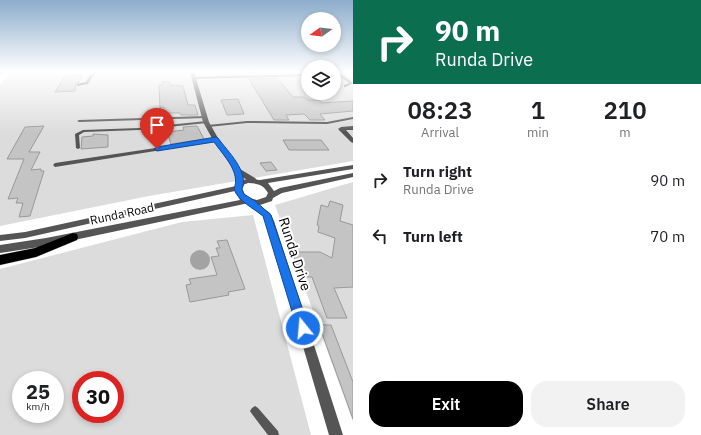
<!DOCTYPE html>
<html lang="en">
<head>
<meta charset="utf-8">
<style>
	:root { --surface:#fff; --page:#f2f2f2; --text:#202124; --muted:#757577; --accent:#000 }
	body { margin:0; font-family:"IBM Plex Sans",sans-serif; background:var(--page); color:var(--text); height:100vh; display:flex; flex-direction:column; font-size:15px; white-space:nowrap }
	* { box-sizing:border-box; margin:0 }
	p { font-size:13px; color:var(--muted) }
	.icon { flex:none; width:22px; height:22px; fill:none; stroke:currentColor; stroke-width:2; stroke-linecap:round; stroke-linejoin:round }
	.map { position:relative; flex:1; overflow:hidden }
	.side { display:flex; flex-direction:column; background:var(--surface); width:348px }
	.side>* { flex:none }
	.guide { background:#0b6e4f; color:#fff; overflow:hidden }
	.needle { width:26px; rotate:256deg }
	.tools { position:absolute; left:301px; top:12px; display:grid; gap:8px }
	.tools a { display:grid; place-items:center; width:40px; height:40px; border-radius:50%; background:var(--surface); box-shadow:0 2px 6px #0003; font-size:20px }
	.speed { position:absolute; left:12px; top:371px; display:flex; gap:8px; font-size:20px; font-weight:700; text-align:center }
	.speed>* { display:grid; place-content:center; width:52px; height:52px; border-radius:50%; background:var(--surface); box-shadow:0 2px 6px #0003; line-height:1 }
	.speed small { font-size:10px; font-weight:400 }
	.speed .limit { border:6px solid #d22; background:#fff; color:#111 }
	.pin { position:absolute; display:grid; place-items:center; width:34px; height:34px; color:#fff; margin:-41px -17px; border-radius:50% 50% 50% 0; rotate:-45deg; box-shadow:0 0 4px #0007 }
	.pin .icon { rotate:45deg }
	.me { position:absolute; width:44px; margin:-22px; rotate:343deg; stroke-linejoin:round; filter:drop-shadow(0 0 3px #0008) }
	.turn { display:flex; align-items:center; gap:14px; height:84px; padding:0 16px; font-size:18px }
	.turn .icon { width:52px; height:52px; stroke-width:2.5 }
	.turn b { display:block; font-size:28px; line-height:34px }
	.eta { display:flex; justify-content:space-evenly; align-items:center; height:68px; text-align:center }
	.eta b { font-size:24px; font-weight:600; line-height:28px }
	.action { display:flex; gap:8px; margin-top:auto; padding:8px 16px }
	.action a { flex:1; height:46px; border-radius:16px; background:var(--accent); color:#fff; font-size:16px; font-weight:600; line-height:46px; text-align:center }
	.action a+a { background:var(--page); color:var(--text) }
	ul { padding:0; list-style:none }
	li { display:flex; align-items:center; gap:12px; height:56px; padding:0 16px }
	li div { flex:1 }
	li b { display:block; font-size:15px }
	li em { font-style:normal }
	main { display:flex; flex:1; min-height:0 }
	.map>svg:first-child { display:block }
</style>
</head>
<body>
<main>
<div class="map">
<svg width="353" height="435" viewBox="0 0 353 435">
	<rect width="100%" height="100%" fill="#fff"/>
	<!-- green -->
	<path fill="#dcdcdc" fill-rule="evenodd" d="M10,72h298v21h26v-21h19v89l-204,35 -149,30v-141z
		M353,182v240l-78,-217z
		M253,215l58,220h-311v-166l182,-47zM21,380h34v34h-34zM81,380h34v34h-34z"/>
	<!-- water -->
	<path fill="#a3a3a3" d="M190 260a10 10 0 1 1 20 0a10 10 0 1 1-20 0Z"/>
	<!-- building -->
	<path fill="#c4c4c4" stroke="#999" d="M66,75h16l-3,7 -3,1 -1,8 -20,1z
		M277,78l16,19h11l4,3h11l3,3 31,-2v10l-33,3 5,6h-15l-6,-6 -18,1 3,5h-15l-25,-41z
		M162,82h8v3l13,1 5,19h7l3,10h-17l-1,-2h-16v-6l-4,1 -1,-23h3z
		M238,99l6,15 -17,1 -6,-15z
		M44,126l-15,26h11l-9,18 10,-1v2h3l-14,45 -11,1 4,-14h-7l2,-5 -10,1 16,-40h-17l18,-32z
		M197,126l7,13 -33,5 -4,-12 17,-2 -1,-3z
		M93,134l15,1v12l-27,2 1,-12 11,-1z
		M283,140h38l8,10h-40z
		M271,162l6,8 -11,1 -6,-8z
		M330,201l13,4 -3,16 13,4v62l-19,1 13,30h-20l-15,-41h-11l-9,-25h28l12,6 3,-20 -17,-6 1,-6 -2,-1 4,-20 7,2z
		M227,240l18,49 -17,3 1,3 -39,7 -4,-17 5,-1 -2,-5 28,-4 -6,-18 8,-1 -3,-8h4l-3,-7z
		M319,325h12l22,57v37z"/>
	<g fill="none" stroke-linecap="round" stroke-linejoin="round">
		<defs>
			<path id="primary" d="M0,72h3l-3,3z
				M73,233l4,1 1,3 -1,3 -41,17 -36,8v-10l35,-7z"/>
		</defs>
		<!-- primary casing -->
		<use href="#primary" stroke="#dbdbdb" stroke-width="1"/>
		<!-- service -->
		<path fill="#555" fill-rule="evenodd" d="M95,72h3l-6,5 -4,7 -11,2v-2l9,-2 4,-7z
			M308,74v2l-115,3 -2,-1 2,-1z
			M334,74l9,1 10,8 -7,4h-2v-2l5,-2 -8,-6 -7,-1z
			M205,116l2,1 -1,1 -127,4 -2,-1 2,-1z
			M353,117v2l-26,5 -80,-1 -39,4 -2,-1 2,-1 39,-4 80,1z
			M206,121l2,1 -1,1 -68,7 -55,2 -5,3 1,13 -2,1 -2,-1 -1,-14 8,-4 56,-2z
			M216,139h2v2l-163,26 -2,-2 2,-2z
			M255,406l3,2 20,23 1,4h-11l-16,-21 -2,-3 2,-3z"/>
		<!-- minor -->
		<path fill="#555" fill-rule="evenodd" d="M190,72h4l15,50 10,18 21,29 15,9 2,2 -2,2h-4l-9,-5 2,8 -1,2h-6l-1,-2 -1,-14 -22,-31 -10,-18z
			M353,126v4h-7l7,8v5l-2,-1 -13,-13 3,-2z
			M252,200l18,13 4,8 69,214h-14l-63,-214 -2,-4 -15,-12 -1,-2z"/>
		<!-- tertiary -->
		<path fill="#555" fill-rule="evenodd" d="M353,165v4l-85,14 6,8 6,-3 73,-15v4l-71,16 -9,5 -1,3 -15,5 -8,-3 -203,43 -46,7v-8l46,-7 194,-38 -5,-9 -210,47 -25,3v-6l25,-3 211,-46 1,-4 10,-3 13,1zM248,183c9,0 16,2 20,10l-2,4 -9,3 -11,-3 -4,-8 1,-4z"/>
		<!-- primary -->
		<use href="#primary" fill="#000" fill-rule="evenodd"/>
	</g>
	<!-- sky -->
	<linearGradient id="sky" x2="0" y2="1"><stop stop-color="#8cadcc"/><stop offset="0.54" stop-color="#fff"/><stop offset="1" stop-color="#fff" stop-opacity="0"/></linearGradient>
	<rect width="353" height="133" fill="url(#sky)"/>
	<!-- route -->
	<path fill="#1a73e8" stroke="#114b97" d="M216,137l2,1c10,14 31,33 24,51l2,5 11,7 16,14 38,113 -2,5 -4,1 -4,-1 -2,-5 -34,-112c-10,-8 -25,-15 -29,-27 7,-17 -11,-34 -20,-47l-57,9 -3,-2 3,-2z"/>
	<g text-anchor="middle" stroke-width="4" stroke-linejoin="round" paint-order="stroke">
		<!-- street labels -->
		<g font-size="12" fill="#000" stroke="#fff">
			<text transform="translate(122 214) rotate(-12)" y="4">Runda Road</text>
		</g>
		<!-- near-street labels -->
		<g font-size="14" fill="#000" stroke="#fff">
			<text transform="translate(295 254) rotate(72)" y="5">Runda Drive</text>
		</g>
	</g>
</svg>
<div class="tools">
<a><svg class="needle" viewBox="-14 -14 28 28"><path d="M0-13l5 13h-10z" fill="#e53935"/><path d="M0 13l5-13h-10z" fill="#757577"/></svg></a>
<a><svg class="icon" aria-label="layers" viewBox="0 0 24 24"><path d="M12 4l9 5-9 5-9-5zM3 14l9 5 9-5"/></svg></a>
</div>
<div class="speed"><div>25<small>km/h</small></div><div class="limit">30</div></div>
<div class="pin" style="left:157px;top:149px;background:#d93025"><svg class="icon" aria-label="arrive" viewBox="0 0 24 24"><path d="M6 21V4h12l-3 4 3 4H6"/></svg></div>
<svg class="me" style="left:303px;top:328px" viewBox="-20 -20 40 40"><circle r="17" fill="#1a73e8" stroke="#fff" stroke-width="3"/><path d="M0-11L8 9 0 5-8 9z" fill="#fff"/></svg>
</div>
<section class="side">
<div class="guide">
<div class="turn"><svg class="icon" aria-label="right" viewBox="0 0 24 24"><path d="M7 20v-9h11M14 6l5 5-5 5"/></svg><div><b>90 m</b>Runda Drive</div></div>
</div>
<div class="eta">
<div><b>08:23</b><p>Arrival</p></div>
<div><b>1</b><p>min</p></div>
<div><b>210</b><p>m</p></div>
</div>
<ul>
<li><svg class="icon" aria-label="right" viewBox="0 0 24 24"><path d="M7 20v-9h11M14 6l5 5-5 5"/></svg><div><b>Turn right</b><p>Runda Drive</p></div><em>90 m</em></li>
<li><svg class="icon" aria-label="left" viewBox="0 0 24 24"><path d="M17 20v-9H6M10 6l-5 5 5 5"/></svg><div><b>Turn left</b></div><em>70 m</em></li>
</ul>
<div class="action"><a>Exit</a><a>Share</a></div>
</section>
</main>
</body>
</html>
